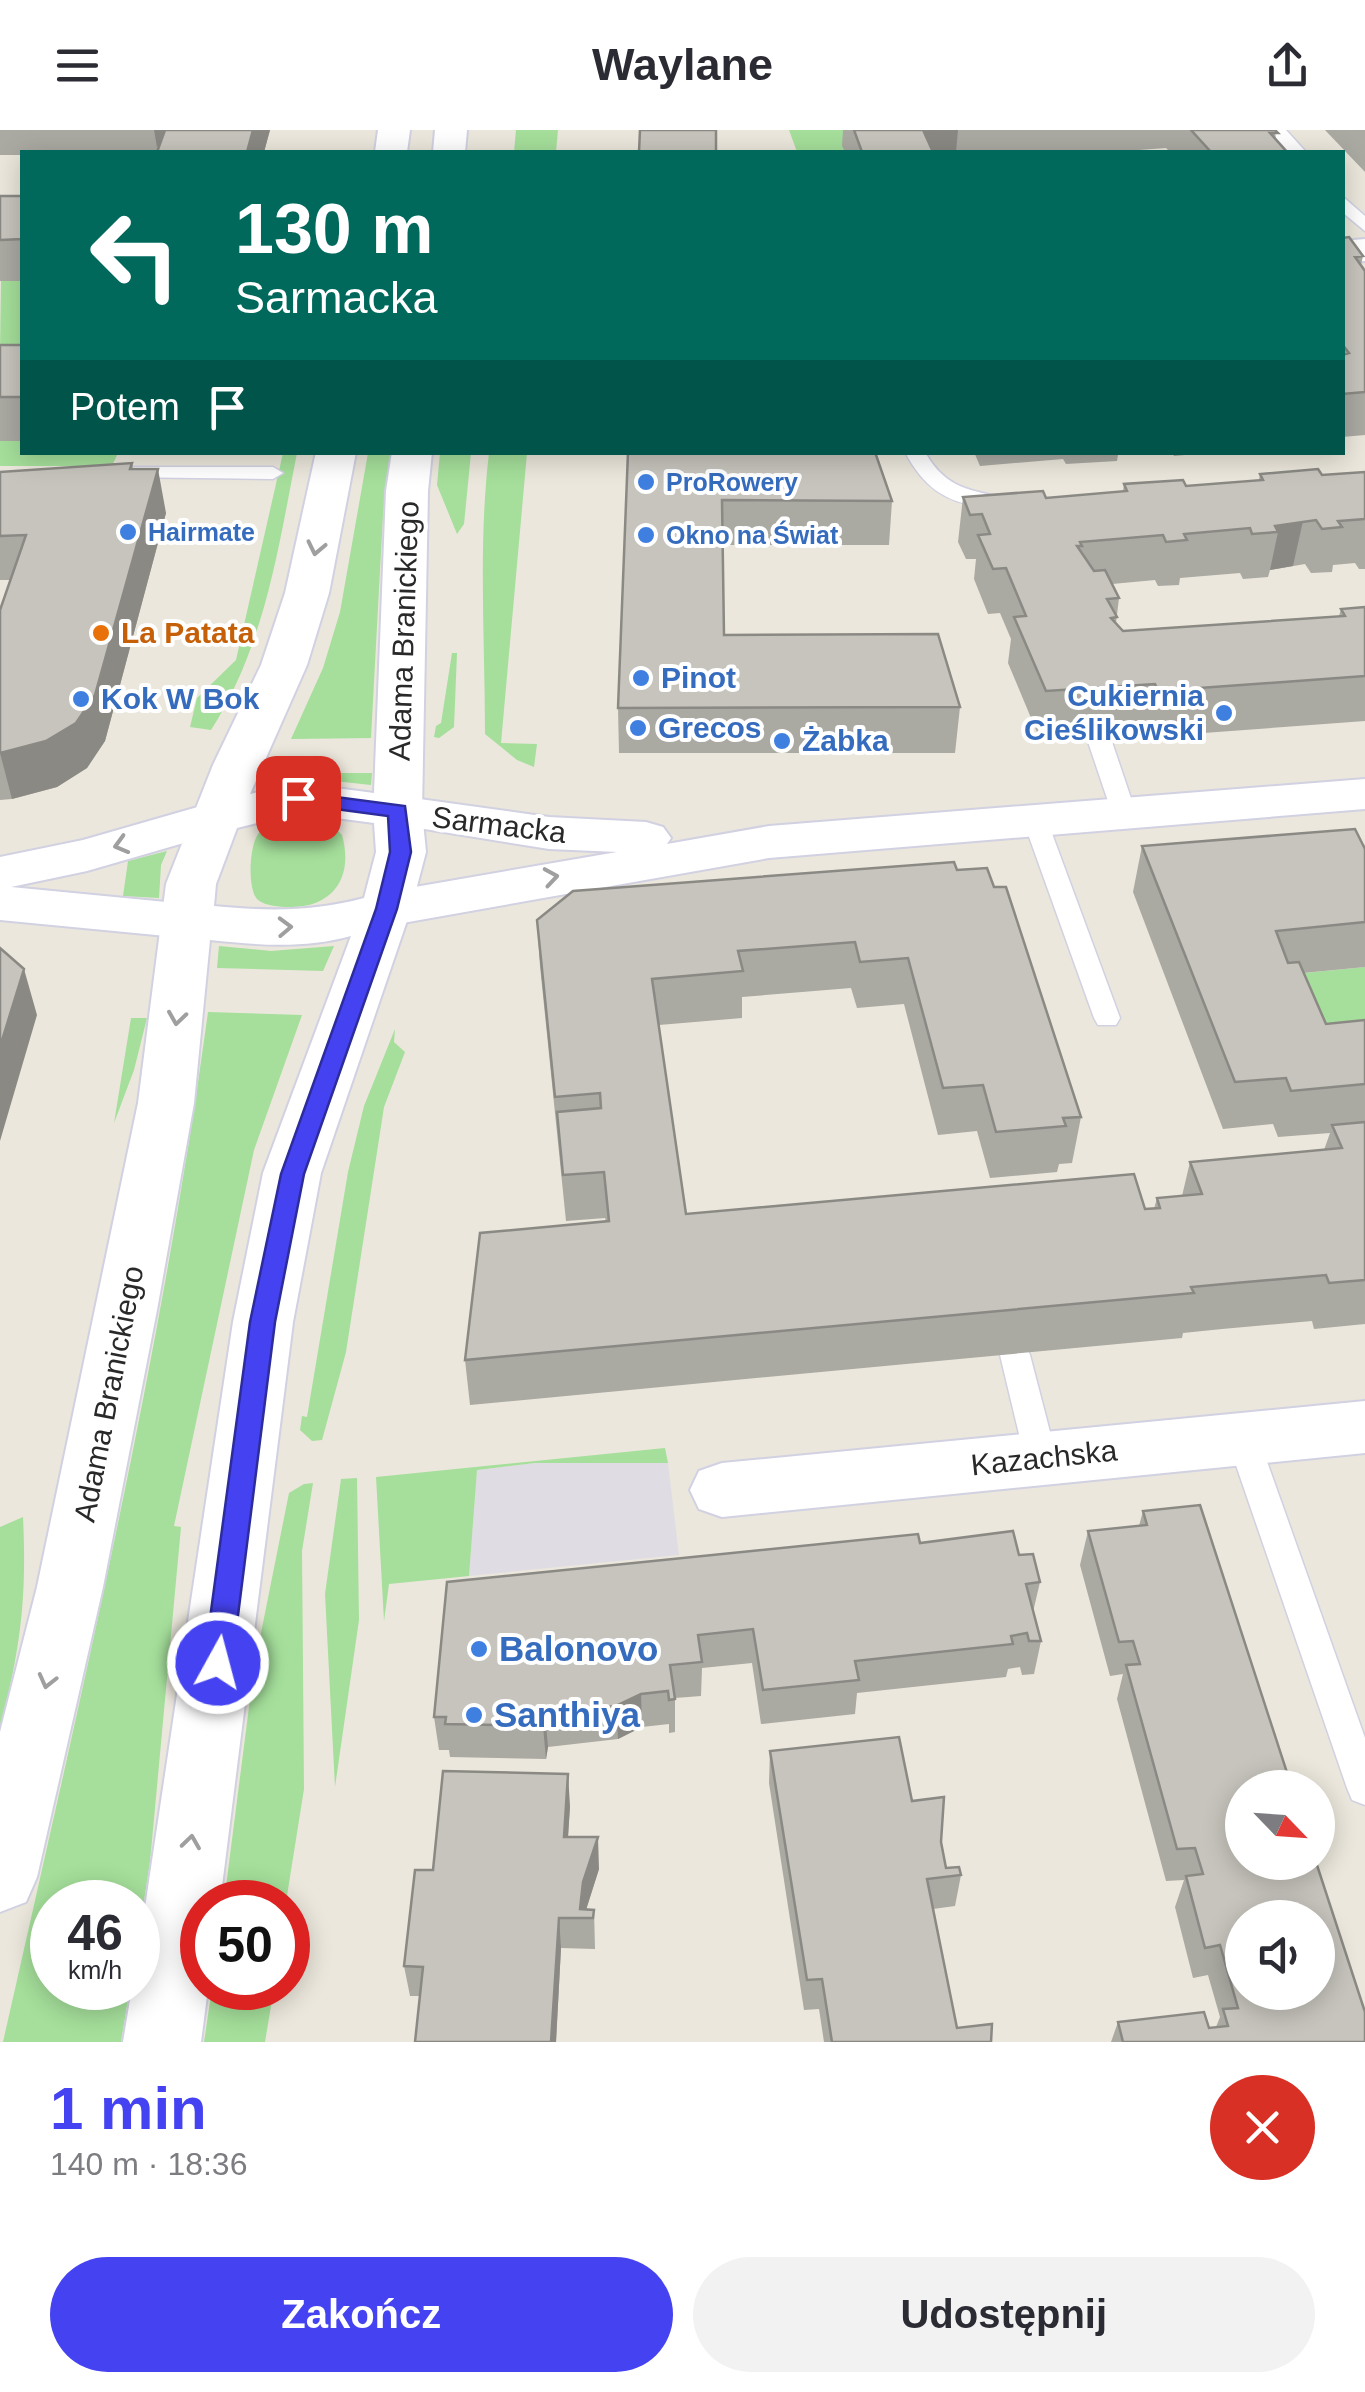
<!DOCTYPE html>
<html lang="pl">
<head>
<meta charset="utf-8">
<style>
	:root { --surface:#fff; --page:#f2f2f3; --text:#2b2b33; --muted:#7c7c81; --accent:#4543f1 }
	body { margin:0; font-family:Arial,sans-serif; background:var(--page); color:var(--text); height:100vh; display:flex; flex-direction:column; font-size:38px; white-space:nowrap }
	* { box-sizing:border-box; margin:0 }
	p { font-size:32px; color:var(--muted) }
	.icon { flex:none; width:55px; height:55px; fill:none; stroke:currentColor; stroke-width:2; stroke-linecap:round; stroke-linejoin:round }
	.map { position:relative; height:1912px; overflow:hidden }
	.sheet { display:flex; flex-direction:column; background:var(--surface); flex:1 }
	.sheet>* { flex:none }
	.top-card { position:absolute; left:20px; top:20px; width:1325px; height:305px; border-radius:0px; box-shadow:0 5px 25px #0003; background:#00695c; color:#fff; overflow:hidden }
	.needle { width:65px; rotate:115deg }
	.fabs { position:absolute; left:1225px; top:1640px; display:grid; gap:20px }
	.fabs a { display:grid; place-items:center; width:110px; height:110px; border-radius:50%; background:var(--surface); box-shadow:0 5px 25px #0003; font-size:50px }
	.speed { position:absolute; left:30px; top:1750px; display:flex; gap:20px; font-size:50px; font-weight:700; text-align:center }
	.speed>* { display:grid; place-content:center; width:130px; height:130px; border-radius:50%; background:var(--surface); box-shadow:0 5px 25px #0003; line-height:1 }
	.speed small { font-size:25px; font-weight:400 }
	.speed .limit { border:15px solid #d22; background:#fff; color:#111 }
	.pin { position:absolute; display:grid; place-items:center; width:85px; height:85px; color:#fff; margin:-42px; border-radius:20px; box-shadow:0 5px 15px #0006 }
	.me { position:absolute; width:110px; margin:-55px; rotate:7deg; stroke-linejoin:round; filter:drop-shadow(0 0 8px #0008) }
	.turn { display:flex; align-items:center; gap:35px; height:210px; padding:0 50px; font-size:45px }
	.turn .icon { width:130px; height:130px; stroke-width:2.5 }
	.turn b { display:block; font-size:70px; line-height:85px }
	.then { display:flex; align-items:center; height:95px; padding:0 50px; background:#0003; gap:20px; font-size:38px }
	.round { display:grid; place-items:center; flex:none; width:105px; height:105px; border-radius:52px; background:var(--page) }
	.summary { display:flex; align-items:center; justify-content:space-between; height:170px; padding:0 50px }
	h1 { font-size:60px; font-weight:600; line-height:75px; color:var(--accent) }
	.button { display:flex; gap:20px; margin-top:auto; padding:20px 50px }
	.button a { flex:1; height:115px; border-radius:60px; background:var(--accent); color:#fff; font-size:40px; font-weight:600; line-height:115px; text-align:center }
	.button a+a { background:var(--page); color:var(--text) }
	header { display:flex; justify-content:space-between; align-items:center; height:130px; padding:0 50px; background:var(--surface); font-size:45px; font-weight:600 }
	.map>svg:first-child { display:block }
</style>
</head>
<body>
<header><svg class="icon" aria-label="menu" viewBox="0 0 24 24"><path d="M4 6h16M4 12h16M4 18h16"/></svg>Waylane<svg class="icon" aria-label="share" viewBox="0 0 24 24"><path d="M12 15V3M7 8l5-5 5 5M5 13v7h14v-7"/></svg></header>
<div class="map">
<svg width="1365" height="1912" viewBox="0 0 1365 1912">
	<rect width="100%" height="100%" fill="#ebe7dc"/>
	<!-- industrial -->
	<path fill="#e0dce4" d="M535,1333h133l11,92 -210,21 8,-106z"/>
	<!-- green -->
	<path fill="#a5df9b" d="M516,0h42l-2,22h-42z
		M789,0h243l-189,17 2,5h-48z
		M1,151h21v68l-22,1z
		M0,311h22v11l96,1 -6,13h-112z
		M283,323h14c-19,96 -32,192 -86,277l-21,-3 7,-29 39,-38z
		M368,323h23l-8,62 -12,223 -80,1 32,-71 17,-56z
		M440,323h31l-7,71 -7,10 -20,-49z
		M489,323h38l-26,290 36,1 -3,23 -17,-7 -32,-26c0,-94 -7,-189 4,-281z
		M452,523h5l-3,74 -15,11 -5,-1 2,-11 5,-3z
		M273,643h99l-1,12 -55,-6 -46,6z
		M312,688l20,7 10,10c12,42 -9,73 -53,72 -10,0 -23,-1 -31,-7 -11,-9 -9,-56 1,-67 14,-14 35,-14 53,-15z
		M167,721l-6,14 -2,33 -36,-2 5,-35z
		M219,816l52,5 63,-5 -11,25 -106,-3z
		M1365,837v127l-100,-117z
		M208,882l94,3 -48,135 -80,376 7,1 -31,335 -12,78v-38h-86v86h78l-9,54h-118c77,-342 158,-682 205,-1030z
		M131,888h16l-13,52 -20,53z
		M395,899l-1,13 11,10 -21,55 -38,245 -24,88 -10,1 -12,-11 2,-14 5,1 41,-245 16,-66z
		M665,1318l3,15h-133l-58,7 -8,106 -80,8 -5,37 -8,-144z
		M357,1348l2,142 -24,167 -10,-193 16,-115z
		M313,1353l-11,68 2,238 -18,113h-62l30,-234 35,-175 15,-9z
		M23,1387c4,85 -3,131 -23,213v-203z
		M212,1858h62l-9,54h-61z"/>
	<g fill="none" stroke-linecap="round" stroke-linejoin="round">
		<defs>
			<path id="lane" d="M1269,0h17l20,22h-17z
				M1342,66l23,20v15l-23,-19z
				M905,322h20c21,38 47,38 84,47l3,4c-9,8 -18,6 -30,4 -38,-5 -59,-21 -77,-55z
				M125,337h148l10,6 -10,6 -155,-2v-8z
				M1097,596l12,7 27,80 -3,5h-18l-3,-5 -27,-80z
				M1035,682l12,8 73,198 -4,7h-18l-4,-7 -71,-198z
				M1015,1213l11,3 4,9 27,104 -5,9 -11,4 -11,-4 -5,-9 -25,-104 4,-9z
				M1243,1296l11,4 5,9 106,299v67l-13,-5 -5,-12 -120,-349 5,-9z"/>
			<path id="street" d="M1365,109v22l-23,2v-22z
				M1365,649v30l-596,49 -383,68 -18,-5 -7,-12 7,-12 18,-5 231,-40 -68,-3 -168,-27 -7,-11 7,-11 17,-4 151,21 97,5 17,5 8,11 -4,6 102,-18z
				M215,672l17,5 7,11 -7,11 -145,42 -76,16 176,17 18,5 8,12 -8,12 -18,5 -187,-18v-63l83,-17z
				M1365,1271v52l-643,64 -23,-8 -9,-19 9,-19 23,-8z"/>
			<path id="secondary" d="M378,0h32l-3,22h-32z
				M435,0h32l-2,22h-32z
				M316,322h40l-27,141 -22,72 -57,129 48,-11 76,10 12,-302 6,-39h40l-4,39 -6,320 4,41 -15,57 -90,264 -28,149 -73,580h-18v86h6l-7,54h-78l9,-54h6v-34l95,-632 30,-149 88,-237c-47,13 -93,9 -141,4l-16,163 -37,207 -54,277 -66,290 -11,25 -26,10v-180l37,-145 101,-484 28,-219 47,-119 48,-100 24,-72zM298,683l76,10 2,29 -12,46c-52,14 -98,13 -150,8l2,-22 21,-56z"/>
		</defs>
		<!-- lane casing -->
		<use href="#lane" stroke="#d1d1e2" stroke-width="3"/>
		<!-- street casing -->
		<use href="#street" stroke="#d1d1e2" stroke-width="4"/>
		<!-- secondary casing -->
		<use href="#secondary" stroke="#d1d1e2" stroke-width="4"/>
		<!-- lane -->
		<use href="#lane" fill="#fff" fill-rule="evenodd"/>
		<!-- street -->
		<use href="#street" fill="#fff" fill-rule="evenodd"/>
		<!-- secondary -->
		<use href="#secondary" fill="#fff" fill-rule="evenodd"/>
	</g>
	<!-- wall -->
	<path fill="#aaa9a2" d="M0,0h270l-6,22h-242v3h-22z
		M843,0h432l1,11 11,11h-117l-4,-4 -54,4h-267l-3,-6z
		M1325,0h40v42z
		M0,66h22v85h-22z
		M1342,108l21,18 -2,9 4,6v164l-23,2z
		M0,215h22v96h-22z
		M628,322l264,49 -3,44h-166l1,90 236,72 -5,46h-336l-1,-45z
		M974,322h170l-26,3 -1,6 -51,3 -3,-5 -83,7z
		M1172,322h45l-43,4z
		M132,333l1,6 33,44 -61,228 -18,27 -30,19 -45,12 -12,1v-190l10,-30h-10v-108z
		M1365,342v97h-6l-4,-6 -22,2 -1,7 -21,1 -6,-9 -35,6 -2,7 -25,2 -3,-6 -60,5 -1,7 -21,1 -3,-6 -43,4 7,14 -3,25 7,8 216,-15 2,-7 24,-2v114l-216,16 -2,-8 -108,8 -31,-74 3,-24 -11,-26 -12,1 -14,-35 2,-20h-10l-8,-17 5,-45 83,1 77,-7 1,-7 62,2 73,-6 1,-6 62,1z
		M1365,714v123l-62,6 23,51 39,-4v304l-51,5 -2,-8 -90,8 -39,4 -1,5 -712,67 -5,-45 141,-139 -1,-3 -39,3 -26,-255 -3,-46 420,-50 124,247 -9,46 -13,1 -2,8 -67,6 -13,-47 -39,4 -34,-131 -47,4 -6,-20 -109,9v21l-83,7 27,189 468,-5 3,-11 25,-2 8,-34 134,-12 6,-17 -52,4 -5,-13 -50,5 -90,-237 9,-46 222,1z
		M1143,1381l222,531h-254l7,-20 91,6 7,-1 4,-10 -12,-42 -15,3 -18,-71 9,-27 -18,1 -49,-182 6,-25 -13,2 -30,-111 8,-34 51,-5z
		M920,1413l99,12 21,27 -7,30 8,29 -7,33 -12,1 -2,-8 -12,2 -2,8 -149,16 -2,21 -94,10 -9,-61 -50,5 -1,28 -26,2v34l-6,1v-9l-27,3 -24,12 -70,8 -2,12 -96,-2 -1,-7h-10l-5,-33z
		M770,1621l142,50 29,41 5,26 15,7 -6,31 -22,3 24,119 34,14h-167l-5,-33 -15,1 -35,-227z
		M570,1676l-2,31 31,32 -13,41h8l1,39 -34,-1 -5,94h-141l5,-46h-10l-6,-30 29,-96z"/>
	<!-- shaded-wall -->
	<path fill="#8b8984" d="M154,0h10l1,10 -8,7z
		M253,0h17l-6,22h-17z
		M946,0h12l-2,22h-33l1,-20z
		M158,339l8,44 -61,228 -18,27 -30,19 -45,12 -12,-46z
		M1303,391l-10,45 -23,4 8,-38 -3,-6z
		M24,839l13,46 -37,126v-94z
		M641,1564l1,33 -24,12 -2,-33z
		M545,1584l3,33 -2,12 -3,-33z
		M568,1644l2,32 -4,62 -2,-31z
		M598,1707l1,32 -14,44 -5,-4 3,-27z
		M559,1788l2,30 -5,94h-5z"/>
	<!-- building -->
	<path fill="#c6c4bc" stroke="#8b8984" stroke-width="2.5" fill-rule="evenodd" d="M165,0h88l-6,22h-90z
		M640,0h76v22h-77z
		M854,0h92l-22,2 9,20h-71z
		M1191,0h84l3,3h-8l17,19h-76z
		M0,66h22v43l-22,1z
		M1349,107l14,19 -8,1 10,14v121l-23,2v-39l7,-2 -7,-9v-106z
		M0,215h22v52h-22z
		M628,322h247l17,49 -170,-1 2,135 214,-1 22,73 -342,1z
		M132,333l-2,6h28l-63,226 -19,28 -30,18 -46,12v-143l26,-75 -26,1v-64z
		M1318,339l4,6 43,-3v47l-27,2 4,6 -20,2 -6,-9 -41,6 3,6 -26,2 -2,-6 -66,6 3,6 -21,2 -3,-7 -83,7 2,4h-5l17,25 11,-1 14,28 -12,1 10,18 -6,1 12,13 222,-15 -4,-7 24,-2v69l-207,15 -3,-7 -109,7 -32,-74 12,-1 -20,-48 -13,1 -15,-34 12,-1 -8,-20 -12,1 -7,-18 80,-6 3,7 81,-7 -3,-7 59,-4 3,6 77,-6 -3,-6z
		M1355,699l10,20v73l-89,9 12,32 11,-1 27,62 39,-4v64l-74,7 -5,-13 -51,4 -93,-236z
		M954,732l3,8 30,-2 7,19h12l75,230 -18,1 3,8 -70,6 -13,-47 -40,3 -35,-130 -48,4 -5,-20 -117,9 5,20 -91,8 34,235 448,-40 11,35 15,-1 -3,-10 45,-4 -12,-32 152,-14 -10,-23 33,-3v158l-36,3 -3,-8 -91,8 -44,4 3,6 -729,67 15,-127 129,-12 -5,-49 -41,3 -6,-63 44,-4 -1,-15 -45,4 -18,-177 36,-29z
		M0,818l24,21 -24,78z
		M1200,1375l92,283h-50v74h74l49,150v30h-242l-5,-20 86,-10 5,16 19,-2 -5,-17 15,-1 -18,-63 -15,3 -19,-72 17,-2 -8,-26 -18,1 -51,-184 14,-1 -7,-23 -14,1 -31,-111 59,-6 -4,-14zM1242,1788h76v74h-76z
		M1013,1401l6,24 14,-1 7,28 -14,2 15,57h-12l-2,-8 -16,3 2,8 -158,17 4,19 -96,10 -10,-61 -55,6 4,27 -32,3 5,34 -6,1 -1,-9 -27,3 -25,12 -71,8 -2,12 -98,-2 1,-7h-12l13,-135 471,-48 2,9z
		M899,1607l13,64 32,-4 -3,45 5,26 13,-1 2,8 -34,4 30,149 35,-4 -1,18h-159l-10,-63 -15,1 -37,-229z
		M443,1641l125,3 -4,63h34l-15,45 -3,27 14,1 -1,8h-34l-8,124h-136l8,-75 -19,-1 11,-96h18z"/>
	<!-- one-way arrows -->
	<defs><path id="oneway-chevron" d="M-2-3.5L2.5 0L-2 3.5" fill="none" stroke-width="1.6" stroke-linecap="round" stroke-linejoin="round" transform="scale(2.5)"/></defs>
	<g stroke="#9f9f9f">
		<use href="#oneway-chevron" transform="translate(316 418) rotate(102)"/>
		<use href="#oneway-chevron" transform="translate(121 715) rotate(164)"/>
		<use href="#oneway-chevron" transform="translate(551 747) rotate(-9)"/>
		<use href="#oneway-chevron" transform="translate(285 797) rotate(-2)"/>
		<use href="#oneway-chevron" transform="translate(177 888) rotate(98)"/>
		<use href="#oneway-chevron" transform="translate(47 1551) rotate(104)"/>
		<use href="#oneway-chevron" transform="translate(191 1712) rotate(-82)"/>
	</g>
	<!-- route -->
	<path fill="#4543f1" stroke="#2d2c9d" stroke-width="2.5" d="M298,662l107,14 6,46 -14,57 -93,265 -29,148 -43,341 -4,9 -10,4 -10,-4 -4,-9 46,-341 31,-148 95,-265 14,-57 -2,-36 -97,-13 -3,-5z"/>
	<!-- markers -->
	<g fill="#3f7fe0" stroke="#fff" stroke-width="4">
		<circle cx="646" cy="352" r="10"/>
		<circle cx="128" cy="402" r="10"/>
		<circle cx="646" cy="405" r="10"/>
		<circle cx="641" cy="548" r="10"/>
		<circle cx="81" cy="569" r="10"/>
		<circle cx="1224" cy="583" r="10"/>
		<circle cx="638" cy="598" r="10"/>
		<circle cx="782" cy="611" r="10"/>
		<circle cx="479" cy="1519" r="10"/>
		<circle cx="474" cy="1585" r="10"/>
	</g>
	<circle fill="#e8710a" stroke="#fff" stroke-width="4" cx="101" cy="503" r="10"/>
	<g text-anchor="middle" stroke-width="8" stroke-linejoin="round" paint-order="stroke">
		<!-- far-shop labels -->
		<g font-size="25" font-weight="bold" fill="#366cbe" stroke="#fff" text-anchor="start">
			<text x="666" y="361">ProRowery</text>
			<text x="148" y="411">Hairmate</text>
			<text x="666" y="414">Okno na Świat</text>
		</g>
		<!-- street labels -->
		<g font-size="30" fill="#292929" stroke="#fff">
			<text transform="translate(404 501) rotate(-88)" y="10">Adama Branickiego</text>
			<text transform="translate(499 695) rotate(7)" y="10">Sarmacka</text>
			<text transform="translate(109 1264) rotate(-79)" y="10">Adama Branickiego</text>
			<text transform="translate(1044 1328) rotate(-6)" y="10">Kazachska</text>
		</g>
		<!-- food labels -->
		<g font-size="30" font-weight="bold" fill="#c56008" stroke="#fff" text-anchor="start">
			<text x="121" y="513">La Patata</text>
		</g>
		<!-- shop labels -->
		<g font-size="30" font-weight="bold" fill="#366cbe" stroke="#fff" text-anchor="start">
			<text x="661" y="558">Pinot</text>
			<text x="1204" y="576" text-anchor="end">Cukiernia<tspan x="1204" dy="34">Cieślikowski</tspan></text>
			<text x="101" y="579">Kok W Bok</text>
			<text x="658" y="608">Grecos</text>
			<text x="802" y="621">Żabka</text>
		</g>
		<!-- near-shop labels -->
		<g font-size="35" font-weight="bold" fill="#366cbe" stroke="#fff" text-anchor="start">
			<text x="499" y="1531">Balonovo</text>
			<text x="494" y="1597">Santhiya</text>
		</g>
	</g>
</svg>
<div class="fabs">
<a><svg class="needle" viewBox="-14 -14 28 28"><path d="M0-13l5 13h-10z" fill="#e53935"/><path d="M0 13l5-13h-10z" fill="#7c7c81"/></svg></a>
<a><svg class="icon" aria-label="sound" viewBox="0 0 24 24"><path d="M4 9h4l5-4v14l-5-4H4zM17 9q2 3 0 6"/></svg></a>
</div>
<div class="speed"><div>46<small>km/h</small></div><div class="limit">50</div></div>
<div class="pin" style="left:298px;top:668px;background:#d93025"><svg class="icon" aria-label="arrive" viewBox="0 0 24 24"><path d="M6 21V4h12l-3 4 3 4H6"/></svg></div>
<svg class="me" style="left:218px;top:1533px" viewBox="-20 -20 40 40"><circle r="17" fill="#4543f1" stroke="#fff" stroke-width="3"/><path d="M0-11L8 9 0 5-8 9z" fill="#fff"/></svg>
<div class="top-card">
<div class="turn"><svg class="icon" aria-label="left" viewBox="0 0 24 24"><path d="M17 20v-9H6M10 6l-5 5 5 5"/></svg><div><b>130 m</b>Sarmacka</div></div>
<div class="then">Potem<svg class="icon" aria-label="arrive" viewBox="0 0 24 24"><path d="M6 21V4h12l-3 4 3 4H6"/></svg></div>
</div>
</div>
<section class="sheet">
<div class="summary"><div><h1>1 min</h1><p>140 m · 18:36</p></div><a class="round" style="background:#d93025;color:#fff"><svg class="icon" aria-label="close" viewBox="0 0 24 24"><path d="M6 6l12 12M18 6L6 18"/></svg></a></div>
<div class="button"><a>Zakończ</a><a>Udostępnij</a></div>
</section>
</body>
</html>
